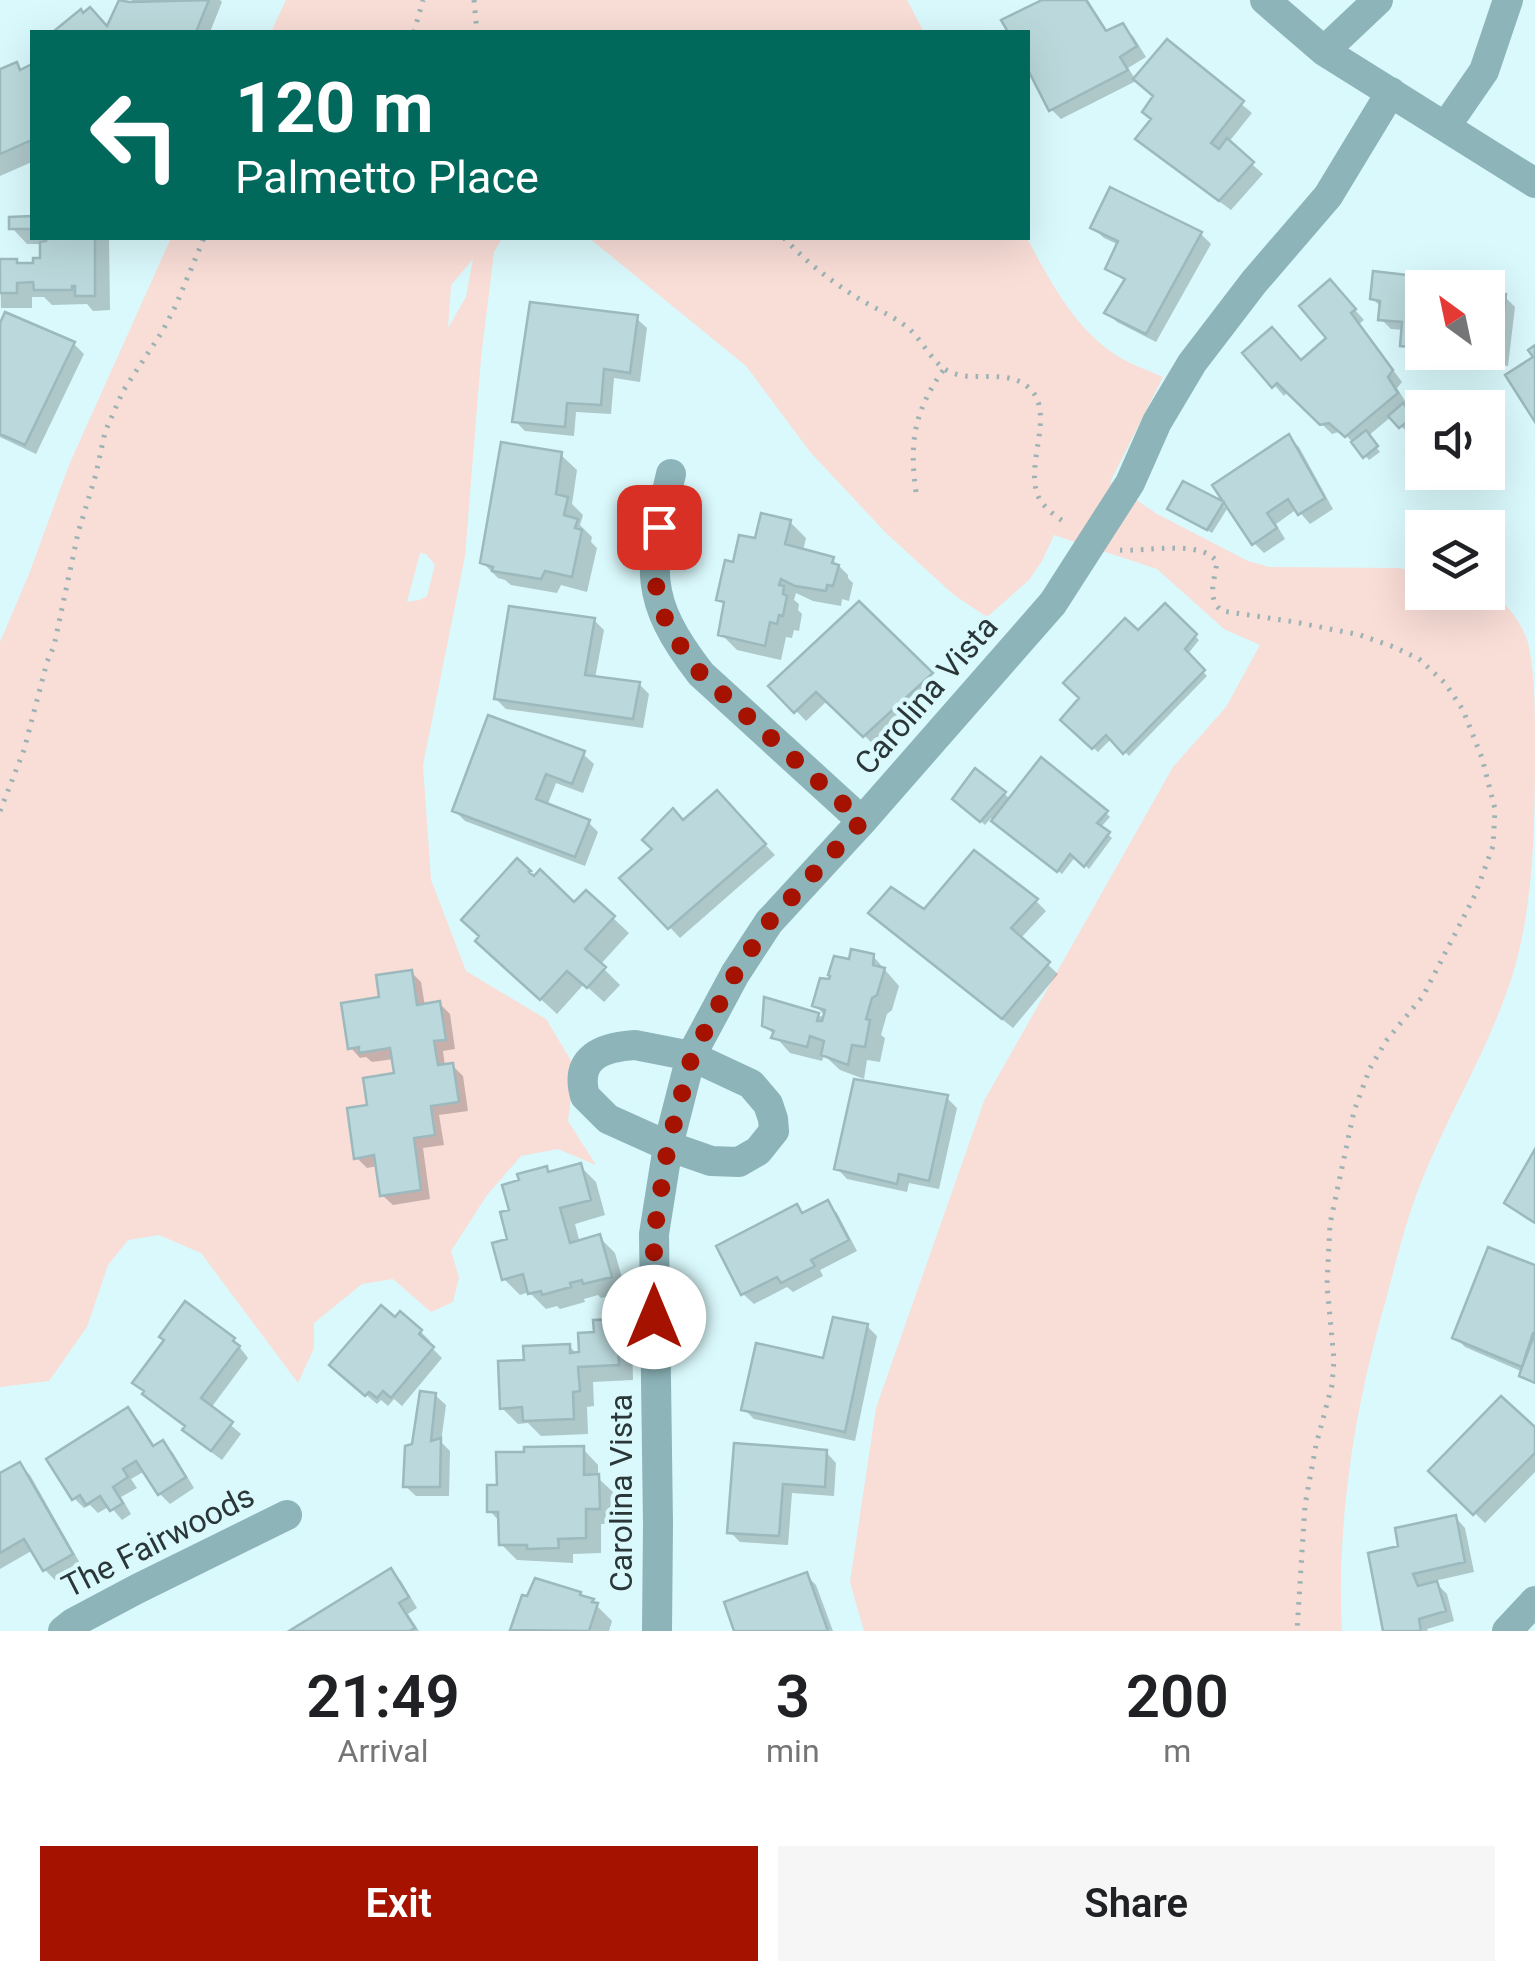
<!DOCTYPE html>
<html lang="en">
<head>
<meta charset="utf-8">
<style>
	:root { --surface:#fff; --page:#f6f6f6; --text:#202124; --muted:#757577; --accent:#a51200 }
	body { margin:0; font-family:Roboto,sans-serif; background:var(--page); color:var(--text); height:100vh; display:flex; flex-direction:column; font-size:38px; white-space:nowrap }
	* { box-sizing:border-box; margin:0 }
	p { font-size:32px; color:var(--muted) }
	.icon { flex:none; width:55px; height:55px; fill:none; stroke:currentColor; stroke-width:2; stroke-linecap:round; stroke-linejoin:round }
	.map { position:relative; height:1631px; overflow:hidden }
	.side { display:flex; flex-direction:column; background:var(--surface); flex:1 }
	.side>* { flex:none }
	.banner { position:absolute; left:30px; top:30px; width:1000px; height:210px; border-radius:0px; box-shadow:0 10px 40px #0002; background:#00695c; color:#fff; overflow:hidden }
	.needle { width:65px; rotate:327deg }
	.fabs { position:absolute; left:1405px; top:270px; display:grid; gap:20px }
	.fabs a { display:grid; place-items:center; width:100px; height:100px; border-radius:0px; background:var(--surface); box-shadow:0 10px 40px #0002; font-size:50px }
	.pin { position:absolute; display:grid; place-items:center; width:85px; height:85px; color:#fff; margin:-42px; border-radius:20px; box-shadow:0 5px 15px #0006 }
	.me { position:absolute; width:110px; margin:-55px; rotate:0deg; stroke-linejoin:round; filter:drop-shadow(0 0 8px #0008) }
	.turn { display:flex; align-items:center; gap:35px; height:210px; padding:0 40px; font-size:45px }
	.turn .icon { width:130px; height:130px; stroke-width:2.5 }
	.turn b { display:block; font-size:70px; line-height:85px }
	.eta { display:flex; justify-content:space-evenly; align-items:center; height:170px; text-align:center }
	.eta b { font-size:60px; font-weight:600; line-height:70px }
	.action { display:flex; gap:20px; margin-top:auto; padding:20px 40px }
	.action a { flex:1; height:115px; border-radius:0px; background:var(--accent); color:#fff; font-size:40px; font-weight:600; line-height:115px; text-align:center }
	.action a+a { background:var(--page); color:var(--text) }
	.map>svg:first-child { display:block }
</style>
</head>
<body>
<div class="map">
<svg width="1535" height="1631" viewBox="0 0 1535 1631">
	<rect width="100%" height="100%" fill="#daf9fc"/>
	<!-- green -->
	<path fill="#f9ddd7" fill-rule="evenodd" d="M286,0h621l17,32h-653z
		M171,238h356l-26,2 -7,12 -13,106 -16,198 -42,209 8,115 35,91 80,48 29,48 -7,54 28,44 -38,-16 -37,7 -34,39 -36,56 8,26 -6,25 -22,10 -38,-33 -31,5 -48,39v25l-16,35 -97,-130 -42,-18 -31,5 -20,25 -21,62 -38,54 -49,6v-745l29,-68 40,-109zM473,259l-7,38 -18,31 3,-43zM420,553l6,1 9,11 -8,31 -8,4 -12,2z
		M589,238h438c23,43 48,92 92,119 13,8 29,13 44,20l-53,105 47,32 91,47 21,6 129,1 24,4v20h66v-1c18,11 34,31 40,52 7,32 7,65 7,97 0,75 0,161 -22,233 -22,72 -63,137 -91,207 -16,39 -26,82 -37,123 -30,103 -49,221 -43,328h-478l-14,-49 26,-174 108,-307 189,-334 53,-60 34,-62 -36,-16 -67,-60 -103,-34 -12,26 -13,19 -42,37 -33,-22 -67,-61 -76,-81 -65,-87z"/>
	<!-- shadow -->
	<path fill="#0003" fill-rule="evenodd" d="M132,0h88l2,2 -12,30 -152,-1 23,-18 27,17z
		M1048,0h40l20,32 14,-6 11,10 13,21 -18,11 8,12 31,-38 85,71 -24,30 35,31 -32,36 -83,-61 -9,-10 15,-19 -9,-9 11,-14 -18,-17 -77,39 -10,-10 -23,-44v-33h-18l-6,-11z
		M16,65l6,6 10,-4v95l-32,14v-104z
		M12,219h20v19h77l1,72 -17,1 -6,-7 -35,1 -8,-8h-12v11h-31l-1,-46h16l4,4 16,-1 6,-5v-16h-15l-15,-16z
		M1093,228l108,6 10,10 -55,98 -39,-20 -10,-10 19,-30 -18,-14 11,-23 -15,-7z
		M1375,274l85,10 23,-6 10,11 -1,6 13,2 10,10 -7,59 -96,-11 -10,-10 2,-15 -13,-1 -10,-10 1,-11 -10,-10zM1422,288h66v64h-66z
		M1340,293l24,27 -5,4 43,58 -5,6 10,16 -4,3 13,16 -11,7 -13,-14 -24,20 12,16 -11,8 -27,-29 -10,3 -44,-43 -4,5 -38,-43 56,10 27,-25z
		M636,318l11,10 -7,54 -26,-4 -3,36 -35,-2 -2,24 -49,-5 -10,-10z
		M0,330l74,14 10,10 -48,100 -36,-17z
		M1289,437l10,10 34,62 -23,15 -13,-15 -21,15 9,15 -21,14 -10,-10z
		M561,455l16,15 -5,34 11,11 -3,10 12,12 -1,5 6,6 -10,44 -26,-7 -4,8 -46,-8 -6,-5 -7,-2 -16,-16z
		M1222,504l5,5 -15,24 -41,-24z
		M790,522l16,16 -3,13 29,8 16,16v3l5,5 -4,18 -7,-2 -1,7 -28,-5 -17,-8 -2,7 5,4 -1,6 4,4 -3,17 -5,-1 -2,8 -6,-1 -5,23 -44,-10 -16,-16 5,-28 -7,-7 15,-34 23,-24z
		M859,605l82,80 -66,61 -47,-46 -22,21 -34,-35z
		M1165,607l34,33 -12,15 20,21 -78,80 -17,-18 -14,14 -35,-32 75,-87z
		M594,620l10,10 -9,48 44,6 10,10 -6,34 -137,-19 -10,-10z
		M583,754l11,10 -11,29 -27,-10 -9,23 41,16 10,10 -13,34 -120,-45 -10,-10z
		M1004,793l7,7 95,13 4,4 -10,11 12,10 -23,31 -13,-13 -14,18 -71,-56 -6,7 -30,-27z
		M717,794l58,61 -95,83 -57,-60z
		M535,878l39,28 39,12 16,15 -29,32 20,20 -16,17 -20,-18 -27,30 -63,-58z
		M1036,901l10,10 -26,28 38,35 -45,54 -131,-105 42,-11z
		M873,956l26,30 -7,24 -5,4 -6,21 4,3 -5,24 -13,-2 -3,19 -24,-9 -16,-15 -2,6 -32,-8 -25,-28 1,-24 61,17 -12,-13 15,-23 21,-20z
		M411,972l10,10 4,24 15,-2 10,10 5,35 -12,2 2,15 7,-1 11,11 5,35 -29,4 5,30 -21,3 7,51 -37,6 -11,-10 -4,-29 -11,2 -11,-11 14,-50 26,-32 -2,-16 -22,3 -6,-5 -6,1 -10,-11 32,-48z
		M947,1098l10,10 -18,81 -30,-6 -2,9 -60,-13 -10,-11z
		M580,1166l16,16 9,33 -30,9 5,19 19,-6 16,16 11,39 -25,6 -3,-3 -14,4 1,3 -25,7 -3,-3 -11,3 -17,-17 -9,3 -16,-16 6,-39 2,-28 34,-43 5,5z
		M827,1203l10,10 20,38 -37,19 3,6 -30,16 -6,-5 -33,17 -11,-10 -24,-47 78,-40 8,8z
		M1535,1268v116l-13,-8 1,-4 -58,-25 -10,-10z
		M616,1321l16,16 1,43 -40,2 1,24 -7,1 1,27 -47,2 -13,-13 -10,1 -16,-16 24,-46 43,-16 12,12 16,-24z
		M867,1326l10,10 -22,105 -101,-22 -10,-10 81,-48z
		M420,1331l10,10 -2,3 14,14 -40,48 -8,-7 -6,7 -7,-6 -4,4 -34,-29z
		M234,1340l14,18 -37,50 30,26 -19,26 -27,-20 -10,-10 2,-3 -32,-24 -20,-20z
		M435,1395l11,10 -5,37 9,9 -1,45h-33l-11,-10 9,-41z
		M128,1410l10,10 18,28 7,-5 10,10 21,35 -24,16 -10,-10 -15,-23 -14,8 6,9 -16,9 10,17 -9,6 -12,-14 -12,7 -8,-8 -6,3 -10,-10z
		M1535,1430v42l-50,51 -54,-52z
		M736,1446l90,6 10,11 -2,33 -42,-3 -4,52 -48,-3 -10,-10z
		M583,1449l15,16v13l16,15v31h-13v29l-28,1v9l-56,-3 -16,-16v-21l-11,-12 10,-23z
		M20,1465l10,10 51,90 -26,15 -10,-10 -12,-20 -33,19v-93z
		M1455,1517l10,11 9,44 -40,9 13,13 7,27 -27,8 1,2h-42l15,-83z
		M391,1571l10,10 16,27 -9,6 11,17h-125z
		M806,1575l10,10 17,46h-96z
		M580,1595l12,6 20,20 -3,10h-94l-2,-2z"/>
	<!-- building -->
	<path fill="#bbd9dc" stroke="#9cb9bd" stroke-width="2.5" d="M119,0l10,2 80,-2 -13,32 -142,-1 27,-22 2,4 7,-6 17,19z
		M1042,0h44l20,31 17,-8 14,23 -17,11 8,13 -79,41 -21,-41v-38h-20l-7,-12z
		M1167,39l77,62 -33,42 8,6 8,-11 27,24 -35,39 -84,-62 16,-20 -9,-7 11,-16 -20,-17z
		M17,62l3,8 12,-6v76l-32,14v-85z
		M1110,187l92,45 -56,102 -42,-21 21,-34 -20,-10 13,-28 -28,-13z
		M32,216v13h-23v-12z
		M46,238h49v58h-20v-10h-3v4h-38l-1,-8 -16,1v10h-17v-34h17v4h16v-5h7v-16l6,-1z
		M1373,271l85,10 1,-8 25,3 -1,12h-61v60l-22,-2 2,-24 -24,-2 2,-19 -10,-2z
		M1330,279l26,30 -5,4 42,57 -5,7 10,16 -53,44 -16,-14 -9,2 -43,-42 -5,5 -30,-35 30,-26 29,33 25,-22 -27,-32z
		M1488,292l18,2 -7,63 -38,-5h27z
		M530,302l108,13 -8,58 -26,-4 -3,36 -34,-2 -2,24 -53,-5z
		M5,312l70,30 -50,103 -25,-11v-111z
		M1535,345v77l-30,-47 28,-18 -5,-7z
		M1403,403l11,14 -15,11 -11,-12z
		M1366,430l12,16 -15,12 -12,-16z
		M1289,434l36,64 -27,17 -10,-16 -21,14 10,15 -25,17 -40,-60z
		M501,442l61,10 -6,42 12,3 -4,18 14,4 -3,9 7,2 -10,47 -27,-6 -4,8 -49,-8 1,-4 -13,-4z
		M1183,481l41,21 -17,28 -40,-21z
		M761,513l30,7 -6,24 49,13 -2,6 7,2 -6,21 -6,-1 -1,6 -31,-5 -14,-7 -2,6 5,1 -1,8 4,2 -4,20 -4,-1 -2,9 -7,-2 -5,24 -47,-11 6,-33 -8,-2 9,-40 8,2 6,-27 16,3z
		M859,601l74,72 -70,64 -47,-45 -22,21 -26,-27z
		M1165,603l32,31 -12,15 20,21 -82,84 -17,-19 -14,14 -32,-29 19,-22 -16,-15 62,-65 13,12z
		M509,606l86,12 -10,57 55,7 -7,37 -139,-20z
		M488,715l97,36 -13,33 -26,-10 -10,25 54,21 -15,37 -123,-46z
		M1041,757l67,54 -11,12 13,9 -26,35 -14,-13 -13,18 -66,-51z
		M975,768l31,24 -26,30 -28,-23z
		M717,790l49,54 -98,85 -49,-51 33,-29 -10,-9 31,-32 10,12z
		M974,850l64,49 -27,29 39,34 -48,57 -134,-106 23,-26 33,22z
		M517,858l14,13 -2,1 5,4 6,-7 34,33 12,-12 29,26 -30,33 21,18 -19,21 -20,-17 -27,29 -65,-59 4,-5 -18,-16z
		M851,949l23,5 -1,11 12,3 -8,27 -5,3 -6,21 4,1 -5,27 -13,-2 -4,20 -27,-10 3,-14 -14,-5 -3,11 -36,-9 3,-7 -12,-5 2,-29 55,16 -2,8h5l3,-11 -13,-4 8,-28 9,1 1,-3 -2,-1 6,-19 15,3z
		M412,970l5,35 23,-4 6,39 -12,1 4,24 15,-2 6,39 -28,4 4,29 -21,3 7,52 -41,6 -6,-41 -20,4 -7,-51 20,-3 -4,-27 31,-5 -4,-25 -31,5v-6l-11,2 -7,-46 38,-6 -3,-22z
		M854,1079l94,16 -19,86 -30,-7 -2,10 -63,-15z
		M1535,1149v74l-31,-20z
		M581,1163l10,37 -31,8 10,35 30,-9 12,43 -29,7 -1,-4 -12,3 1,4 -29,8 -1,-4 -13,3 -5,-20 -21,6 -10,-37 15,-4 -7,-27 9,-2 -7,-25 17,-5 -2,-6 30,-8 1,6z
		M828,1200l21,40 -38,20 4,6 -34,17 -4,-6 -36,18 -25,-49 81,-42 5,9z
		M1488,1247l47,18v68l-13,34 -70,-29z
		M185,1301l50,37 -2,3 7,5 -39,52 32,24 -22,29 -29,-21 3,-4 -43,-32 2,-3 -12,-8 32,-43 -5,-3z
		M381,1305l14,12 5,-6 22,19 -3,4 15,13 -43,51 -8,-7 -6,7 -8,-6 -4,4 -36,-31z
		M833,1317l35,7 -23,108 -104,-22 15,-67 67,15z
		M617,1319l2,46 -41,2 2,24 -7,1 1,27 -51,2 -1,-14 -22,2 -2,-48 26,-1 -1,-14 47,-2v9l9,-1 -1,-19 16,-1 -1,-12z
		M1533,1333h2v50l-16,-7z
		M420,1391l16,2 -5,48 10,-3 -1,49h-37l2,-41 7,-2z
		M1501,1396l34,31v26l-62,62 -45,-44z
		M128,1407l25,39 10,-6 23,37 -28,18 -22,-34 -13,8 5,8 -15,10 10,16 -13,8 -10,-15 -14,9 -6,-10 -8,5 -26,-41z
		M734,1443l93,7 -2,37 -42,-3 -4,52 -52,-3z
		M584,1446v29l15,-1 1,35h-14v29l-28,1 1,9 -32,1v-4h-28l-1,-33h-11v-27h10l-1,-33h28v-5z
		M20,1462l53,92 -30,17 -19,-32 -24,14v-80z
		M1456,1515l9,47 -52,12 5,12 19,-5 9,30 -27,8 2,12h-38l-15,-78 30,-7 -3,-18z
		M391,1568l18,29 -10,6 16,25 -5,3h-121z
		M807,1572l21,59h-94l-10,-29z
		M535,1578l46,14 -1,3 14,4 -2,3 6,1 -9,28 -79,-1 12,-35 5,1z"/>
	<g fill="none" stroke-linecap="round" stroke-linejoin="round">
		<!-- path -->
		<path stroke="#9bb3b5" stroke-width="5" stroke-dasharray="2.5 8" stroke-linecap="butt" d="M474,0l3,32
			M414,32l9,-32
			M784,238c22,24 49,45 77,62 15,9 32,16 46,27 15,12 24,35 41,44 25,13 58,-4 81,17 28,25 -6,78 10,110 6,11 18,19 28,26
			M916,492c-7,-50 -2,-81 28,-123
			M1120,550c26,2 82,-11 97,12 -2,17 -11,37 5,49l73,11 65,13 34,12 25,12 26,24 18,27 19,48 13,51 -2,37 -18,49 -52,101 -37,45 -7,12 -9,15 -16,43 -24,113 -3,61 7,75 -2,25 -16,60 -11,60 -8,126
			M0,811l24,-61 23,-88 7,-16 24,-113 18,-59 9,-42 18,-41 39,-59 14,-27 28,-67"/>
		<!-- minor -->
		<path stroke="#8cb4b9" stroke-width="30" d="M1265,0l59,51 211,132
			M1324,51l54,-51
			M1446,126l38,-55 24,-71
			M671,474c-21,91 -31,122 30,200l161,147
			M635,1045l56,11 60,28 17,20 5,15 1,12 -16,20 -19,11 -28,-1 -43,-15 -60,-27 -23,-23c-11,-39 18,-49 50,-51z
			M63,1631l10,-8 64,-34 150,-74
			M657,1631l1,-107 -4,-290 14,-88 23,-90 44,-82 34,-52 93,-101 191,-218 77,-120 27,-61 35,-59 62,-81 74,-86 63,-104
			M1507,1631l28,-30"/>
	</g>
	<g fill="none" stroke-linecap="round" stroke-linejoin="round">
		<!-- route -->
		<path stroke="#a51200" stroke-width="18" stroke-dasharray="0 32.4" d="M654,1317v-83l14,-88 24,-90 43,-82 34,-52 93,-101 -161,-147c-41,-53 -53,-80 -42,-147"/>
	</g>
	<g text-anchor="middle" stroke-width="9" stroke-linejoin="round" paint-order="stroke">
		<!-- street labels -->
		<g font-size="32" fill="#2a3637" stroke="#daf9fc">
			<text transform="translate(926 695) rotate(-49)" y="11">Carolina Vista</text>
			<text transform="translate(621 1493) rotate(-90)" y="11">Carolina Vista</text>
			<text transform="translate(158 1541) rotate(-27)" y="11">The Fairwoods</text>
		</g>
	</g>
</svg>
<div class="fabs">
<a><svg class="needle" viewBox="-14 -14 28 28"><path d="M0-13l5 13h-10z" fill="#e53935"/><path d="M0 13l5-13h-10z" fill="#757577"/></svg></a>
<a><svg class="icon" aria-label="sound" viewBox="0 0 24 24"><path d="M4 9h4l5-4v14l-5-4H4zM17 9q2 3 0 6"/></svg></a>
<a><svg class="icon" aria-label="layers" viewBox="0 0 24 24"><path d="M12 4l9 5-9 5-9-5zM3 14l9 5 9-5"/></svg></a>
</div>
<div class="pin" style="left:659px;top:527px;background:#d93025"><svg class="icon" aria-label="arrive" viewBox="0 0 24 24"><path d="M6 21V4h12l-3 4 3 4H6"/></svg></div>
<svg class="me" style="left:654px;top:1317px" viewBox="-20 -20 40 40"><circle r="19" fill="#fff"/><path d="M0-13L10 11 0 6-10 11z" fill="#a51200"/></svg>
<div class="banner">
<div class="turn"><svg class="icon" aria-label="left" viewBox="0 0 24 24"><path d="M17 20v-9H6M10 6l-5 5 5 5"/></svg><div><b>120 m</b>Palmetto Place</div></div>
</div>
</div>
<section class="side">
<div class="eta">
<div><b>21:49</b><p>Arrival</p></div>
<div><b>3</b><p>min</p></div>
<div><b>200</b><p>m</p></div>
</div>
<div class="action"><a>Exit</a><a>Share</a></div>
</section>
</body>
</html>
